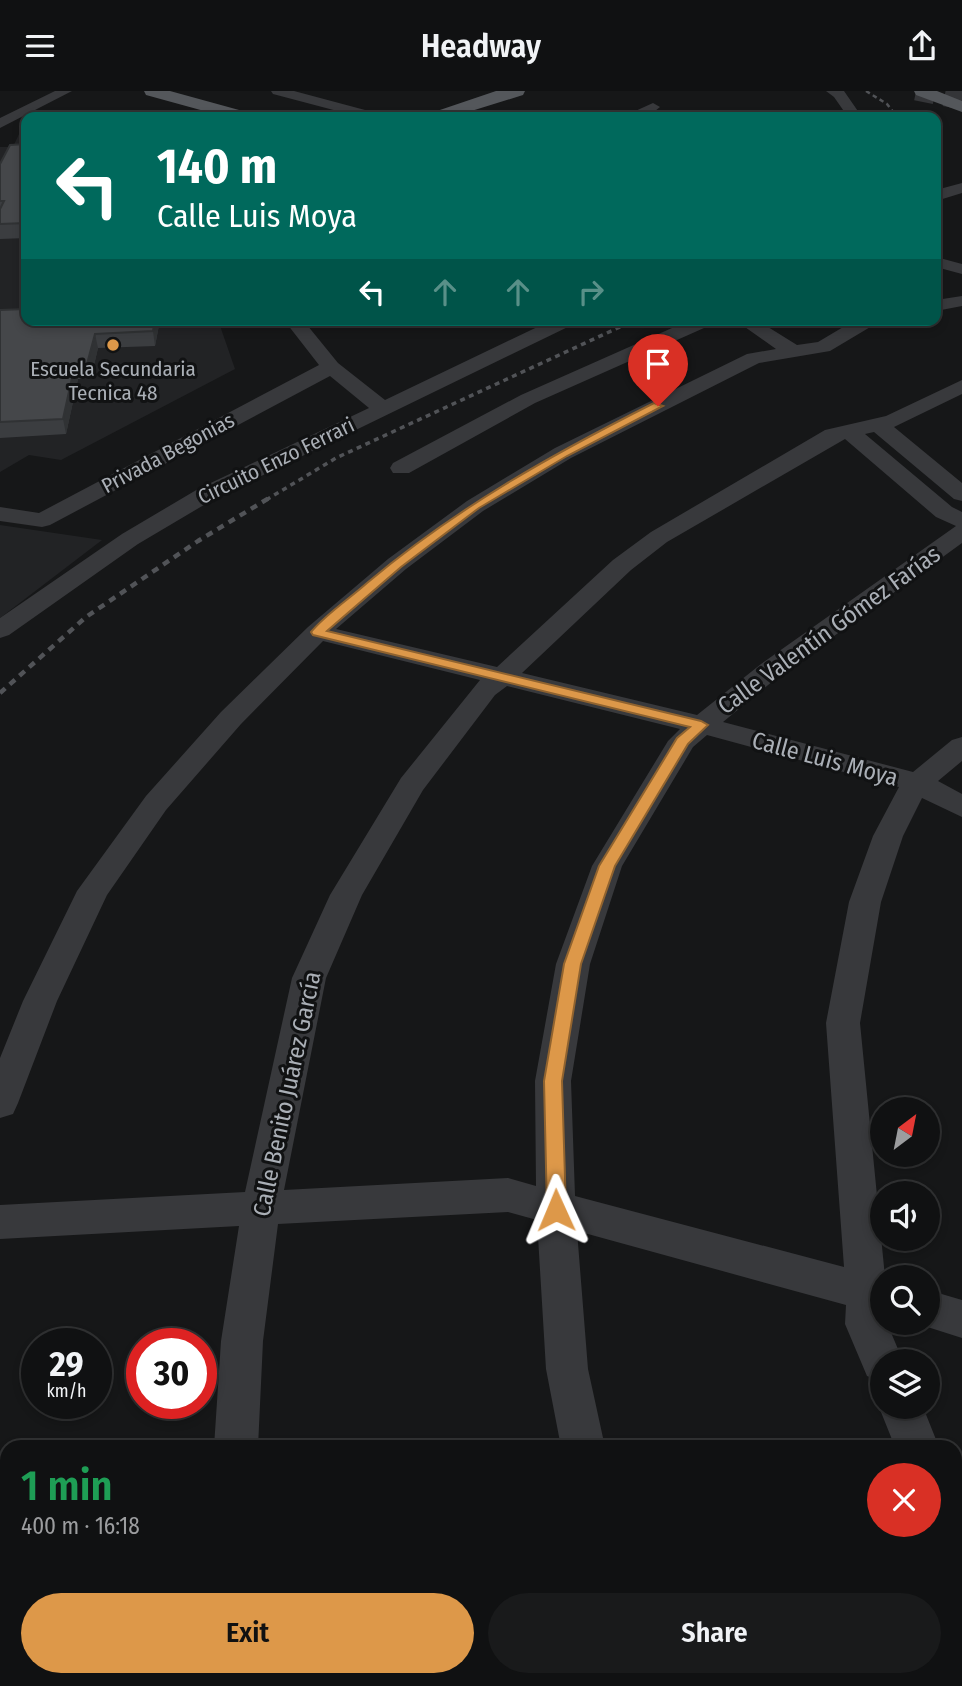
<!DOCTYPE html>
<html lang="en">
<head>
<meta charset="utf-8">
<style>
	:root { --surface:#101112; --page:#191a1b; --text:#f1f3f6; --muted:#9c9d9f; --line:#303132; --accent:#dd9849 }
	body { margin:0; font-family:"Fira Sans Condensed",sans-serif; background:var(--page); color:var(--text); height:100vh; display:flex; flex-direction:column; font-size:26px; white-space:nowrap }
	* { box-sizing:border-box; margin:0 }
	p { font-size:23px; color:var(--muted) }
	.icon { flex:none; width:38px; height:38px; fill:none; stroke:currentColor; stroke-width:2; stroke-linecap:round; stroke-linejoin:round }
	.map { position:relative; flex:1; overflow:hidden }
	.sheet { position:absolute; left:0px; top:1349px; width:962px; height:247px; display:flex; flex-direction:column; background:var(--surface); border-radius:21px 21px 0 0; box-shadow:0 4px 10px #0003,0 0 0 2px var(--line) }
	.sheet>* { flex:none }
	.top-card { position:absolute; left:21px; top:21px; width:920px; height:214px; border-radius:14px; box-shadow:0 4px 10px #0003,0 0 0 2px var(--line); background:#00695c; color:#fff; overflow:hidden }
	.needle { width:46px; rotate:32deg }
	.fabs { position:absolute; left:870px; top:1006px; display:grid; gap:14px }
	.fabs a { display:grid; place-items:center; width:70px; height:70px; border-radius:50%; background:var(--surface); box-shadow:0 4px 10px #0003,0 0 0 2px var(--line); font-size:35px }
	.speed { position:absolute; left:21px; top:1237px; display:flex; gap:14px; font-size:35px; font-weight:700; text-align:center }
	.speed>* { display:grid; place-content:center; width:91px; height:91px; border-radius:50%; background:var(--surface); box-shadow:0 4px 10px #0003,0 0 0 2px var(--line); line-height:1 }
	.speed small { font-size:18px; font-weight:400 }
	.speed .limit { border:10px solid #d22; background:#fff; color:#111 }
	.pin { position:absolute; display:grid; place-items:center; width:60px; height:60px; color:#fff; margin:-72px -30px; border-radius:50% 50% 50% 0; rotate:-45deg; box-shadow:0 0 7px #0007 }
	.pin .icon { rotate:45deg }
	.me { position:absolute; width:77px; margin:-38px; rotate:359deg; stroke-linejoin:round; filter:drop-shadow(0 0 5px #0008) }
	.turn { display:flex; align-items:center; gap:24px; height:147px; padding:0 21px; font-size:32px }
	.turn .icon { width:91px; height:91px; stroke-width:2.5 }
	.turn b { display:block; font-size:49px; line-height:60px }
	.lanes { display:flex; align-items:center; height:66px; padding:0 21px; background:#0003; justify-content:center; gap:35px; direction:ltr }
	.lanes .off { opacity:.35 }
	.round { display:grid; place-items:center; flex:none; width:74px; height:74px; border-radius:37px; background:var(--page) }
	.summary { display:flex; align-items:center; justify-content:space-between; height:119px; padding:0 21px }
	h1 { font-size:42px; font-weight:600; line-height:52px; color:#1e9e55 }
	.button { display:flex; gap:14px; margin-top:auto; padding:14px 21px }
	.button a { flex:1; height:80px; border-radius:42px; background:var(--accent); color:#111; font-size:28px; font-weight:600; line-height:80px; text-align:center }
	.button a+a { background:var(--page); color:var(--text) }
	header { display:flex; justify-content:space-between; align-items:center; height:91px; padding:0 21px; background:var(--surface); font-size:32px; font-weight:600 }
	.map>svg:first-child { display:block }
</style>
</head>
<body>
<header><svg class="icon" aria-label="menu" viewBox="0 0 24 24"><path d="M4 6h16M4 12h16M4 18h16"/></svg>Headway<svg class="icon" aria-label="share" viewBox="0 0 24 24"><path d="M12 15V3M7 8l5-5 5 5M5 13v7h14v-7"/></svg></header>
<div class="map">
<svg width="962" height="1595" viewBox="0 0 962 1595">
	<rect width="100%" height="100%" fill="#161718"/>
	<!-- built -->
	<path fill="#222325" d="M19,43l7,1v185h192l17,49 -174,91 -32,-5 -29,17v-325h13z
		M0,434l102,15 -102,78z"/>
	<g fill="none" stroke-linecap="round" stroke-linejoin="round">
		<!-- major-tunnel -->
		<path stroke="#343538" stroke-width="19" stroke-dasharray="19 10" stroke-linecap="butt" d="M916,0l46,9"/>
		<!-- minor -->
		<path fill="#38393c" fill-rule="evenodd" d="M55,0h17l-72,37v-10z
			M271,0h23l86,23 2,3h-22l-87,-23z
			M826,0h18l18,26h-14l-14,-20z
			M653,12l7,4c-11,10 -24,11 -38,10z
			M962,92v10l-26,8v-11z
			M936,166l26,7v10l-26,-7z
			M962,205v10l-26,5v-11z
			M284,229h19l35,43 47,37 167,-80h24l-2,4 -360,175 -76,45 -129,91 -9,3v-20l122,-84 76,-45 171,-81 -39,-32 -280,149 -8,2 -42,-6v-14l39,6 280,-148z
			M690,229h25l-2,4 -178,79 -126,70h-16l-3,-5 3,-5 128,-68z
			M735,229h22l40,25 21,-3 37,-22h27l-52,31 -71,12 -188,95 -88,53 -77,58 -70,60 161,38 116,-107 38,-28 174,-102 61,-14 76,-36v14l-68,33 68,56v18l-8,-2 -80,-67 -9,2 87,73 10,5v31l-183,133 -56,46 190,50 39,-32 10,-3v24l-24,20 24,13v23l-40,-19 -19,38 -22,66 -21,121 25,254h-3v46h5l16,38h-21v21l-15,-6 -22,-52 1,-19 -269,-74 11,138 17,78h-44l-15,-78 -9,-149 -29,-8 -230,12 -15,117 -5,106h-44l7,-106 18,-115 -239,13v-34l245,-13 47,-214 38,-83 71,-117 79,-98 -157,-39 -82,83 -75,86 -59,85 -50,106 -39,102 -5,11 -13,4v-60l23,-57 54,-110 69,-95 75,-84 87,-85 80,-68 79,-58 88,-53 192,-94 29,-5zM845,348l91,78 20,9 -195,138 -64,51 -175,-42 109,-103 36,-28zM507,595l173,43 -12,12 -76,125 -36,98 -21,117 1,105 -28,-8 -224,12 42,-212 36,-83 61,-105 72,-95zM707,644l192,52 -26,49 -24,66 -23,121 18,244 -269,-71 -4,-115 19,-117 32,-98 71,-119z
			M928,1199l34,10v38l-47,-15h13z
			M882,1310v6h41l16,40h-44l-16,-40z
			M956,1414l6,3v56l-6,-3z
			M223,1589h50l1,6h-50z
			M618,1589h50l2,6h-50z"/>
		<!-- major -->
		<path fill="#54575b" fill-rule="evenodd" d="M144,0h26l80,22 3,4h-27l-80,-22z
			M496,0h29l-2,4 -71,22h-24l3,-4z
			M914,0h23l25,10v11l-46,-17z"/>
		<!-- rail-far2 -->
		<path stroke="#515357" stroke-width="2.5" stroke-dasharray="4.5 3.5" stroke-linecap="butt" d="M866,0l21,13 10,13"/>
		<!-- rail-far1 -->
		<path stroke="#515357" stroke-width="3.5" stroke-dasharray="5 4.5" stroke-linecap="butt" d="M266,409l70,-42 299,-138"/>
		<!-- rail -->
		<path stroke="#515357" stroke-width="4.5" stroke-dasharray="7 6" stroke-linecap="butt" d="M0,602l86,-76 112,-76 71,-43"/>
	</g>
	<!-- wall -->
	<path fill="#3b3d40" d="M26,53v94l-26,1v-75z
		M0,219l160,10 -5,26 -57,2 -7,30 -13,1 -12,55 -66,4z"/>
	<!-- shaded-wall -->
	<path fill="#303234" d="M155,229h5l-5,26 -2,-15z
		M95,243l3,14 -7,30 -4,-14z
		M75,273l3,15 -12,55 -3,-15z"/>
	<!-- building -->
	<path fill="#45474a" stroke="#303234" stroke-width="2" d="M26,53v79l-26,1v-15l4,-8h-4v-37l10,-19z
		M26,218v11h129l-2,11 -58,3 -8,30h-12l-12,55 -63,3v-112z"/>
	<!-- route -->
	<path fill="#dd9849" stroke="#90632f" stroke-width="2" d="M654,312l9,3 -96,50 -88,52 -78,59 -74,64 374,90 7,4 -20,19 -73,122 -34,98 -19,117 4,129 -3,6 -7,2 -6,-2 -3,-6 -3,-129 20,-117 35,-98 78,-128 13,-11 -377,-92 -2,-3c15,-18 38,-33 56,-49 89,-75 184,-128 287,-180z"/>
	<!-- markers -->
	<circle fill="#dd9849" stroke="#111213" stroke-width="2.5" cx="113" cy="254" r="7"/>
	<g text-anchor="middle" stroke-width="6" stroke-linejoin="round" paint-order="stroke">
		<!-- far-poi labels -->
		<g font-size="21" fill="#aaafb6" stroke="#111213">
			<text x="113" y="285">Escuela Secundaria<tspan x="113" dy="24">Tecnica 48</tspan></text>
		</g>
		<!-- far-street labels -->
		<g font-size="21" fill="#aaafb6" stroke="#111213">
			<text transform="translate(168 362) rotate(-28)" y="7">Privada Begonias</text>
			<text transform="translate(276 370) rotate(-26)" y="7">Circuito Enzo Ferrari</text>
		</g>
		<!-- street labels -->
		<g font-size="24" fill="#aaafb6" stroke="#111213">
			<text transform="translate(829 539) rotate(-36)" y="8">Calle Valentín Gómez Farías</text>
			<text transform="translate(825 668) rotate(15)" y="8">Calle Luis Moya</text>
			<text transform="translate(287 1003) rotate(-78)" y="8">Calle Benito Juárez García</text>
		</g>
	</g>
</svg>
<div class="fabs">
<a><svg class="needle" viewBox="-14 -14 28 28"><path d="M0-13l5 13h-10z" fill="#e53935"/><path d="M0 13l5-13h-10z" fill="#9c9d9f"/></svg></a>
<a><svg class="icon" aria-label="sound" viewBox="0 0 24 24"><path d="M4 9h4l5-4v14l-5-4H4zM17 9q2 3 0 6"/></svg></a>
<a><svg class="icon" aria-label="search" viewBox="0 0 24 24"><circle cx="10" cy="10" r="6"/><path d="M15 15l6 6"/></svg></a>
<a><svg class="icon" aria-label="layers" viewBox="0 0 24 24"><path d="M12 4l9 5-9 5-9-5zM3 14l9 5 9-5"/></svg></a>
</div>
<div class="speed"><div>29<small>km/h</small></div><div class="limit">30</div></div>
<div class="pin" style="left:658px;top:315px;background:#d93025"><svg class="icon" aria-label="arrive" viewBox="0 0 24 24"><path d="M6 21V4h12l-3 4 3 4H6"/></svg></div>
<svg class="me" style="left:556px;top:1119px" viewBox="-20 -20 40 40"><path d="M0-17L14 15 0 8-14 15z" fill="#dd9849" stroke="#fff" stroke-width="4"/></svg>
<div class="top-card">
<div class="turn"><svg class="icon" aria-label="left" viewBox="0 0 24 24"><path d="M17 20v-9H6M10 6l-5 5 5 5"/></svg><div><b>140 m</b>Calle Luis Moya</div></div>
<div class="lanes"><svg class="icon" aria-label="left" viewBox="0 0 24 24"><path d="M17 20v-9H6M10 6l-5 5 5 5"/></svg><svg class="icon off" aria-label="ahead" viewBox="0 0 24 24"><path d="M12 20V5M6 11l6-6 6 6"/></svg><svg class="icon off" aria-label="ahead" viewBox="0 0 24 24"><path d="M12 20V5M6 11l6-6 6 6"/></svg><svg class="icon off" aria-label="right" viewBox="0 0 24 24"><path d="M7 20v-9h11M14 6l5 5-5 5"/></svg></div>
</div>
<section class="sheet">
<div class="summary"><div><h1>1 min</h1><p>400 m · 16:18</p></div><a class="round" style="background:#d93025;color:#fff"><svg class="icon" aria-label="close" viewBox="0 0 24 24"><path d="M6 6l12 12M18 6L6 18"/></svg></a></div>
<div class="button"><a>Exit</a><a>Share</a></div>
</section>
</div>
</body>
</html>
